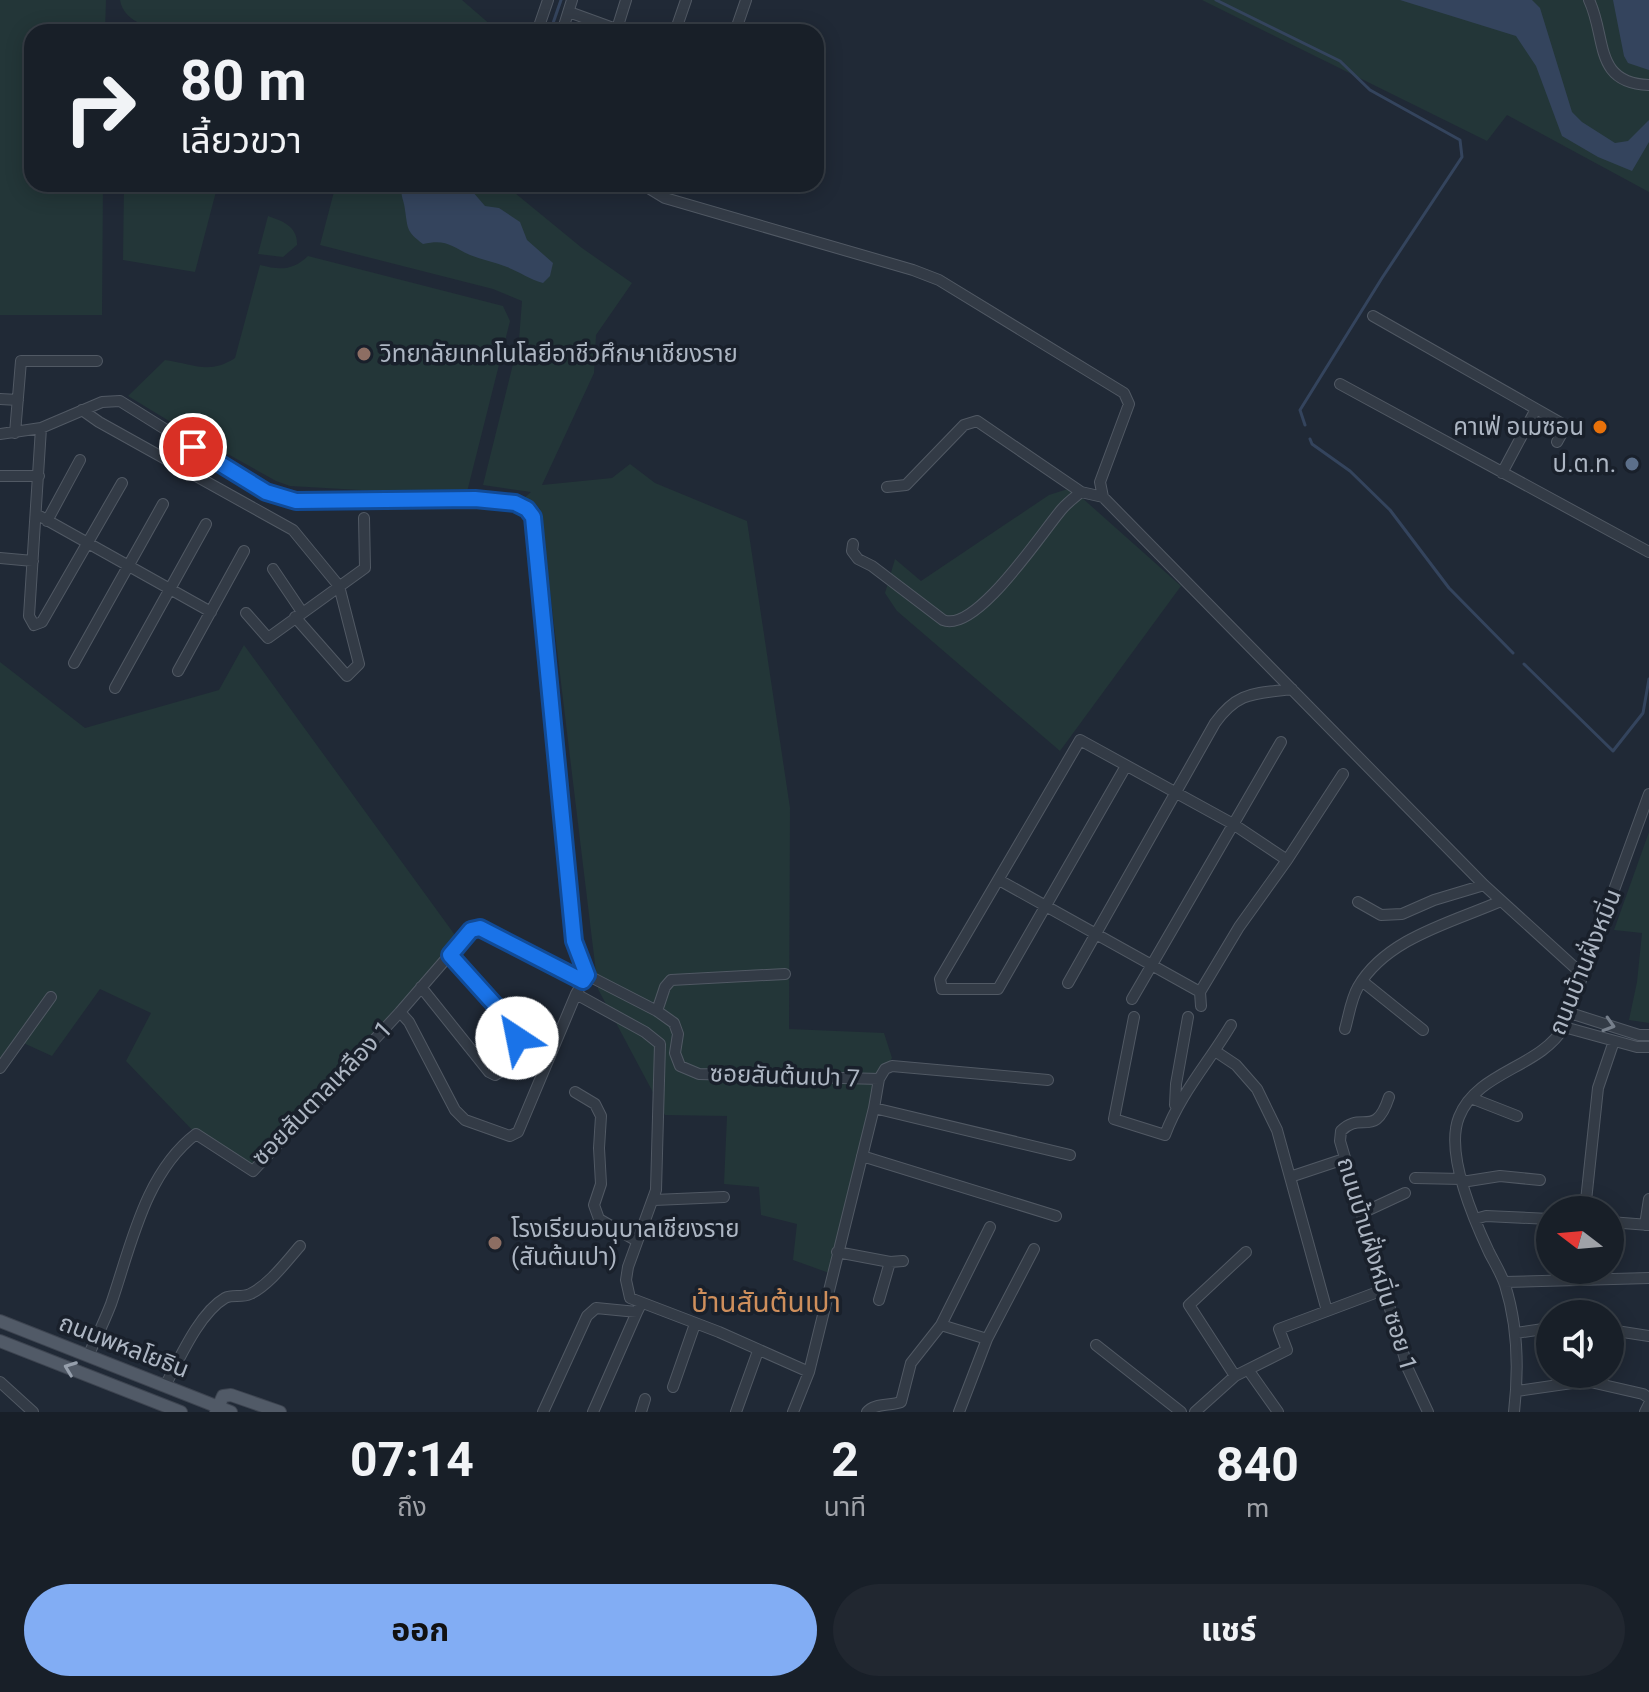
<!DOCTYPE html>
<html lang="th">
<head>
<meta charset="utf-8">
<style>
	:root { --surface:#181f28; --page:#212730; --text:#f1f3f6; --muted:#9fa2a8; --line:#363d45; --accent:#82adf4 }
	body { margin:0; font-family:Roboto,"Noto Sans Thai",sans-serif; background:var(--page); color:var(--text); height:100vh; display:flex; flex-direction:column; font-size:30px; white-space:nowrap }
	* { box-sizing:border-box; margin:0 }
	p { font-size:26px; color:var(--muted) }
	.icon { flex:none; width:44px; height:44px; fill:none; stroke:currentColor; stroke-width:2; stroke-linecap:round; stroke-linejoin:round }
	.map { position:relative; height:1412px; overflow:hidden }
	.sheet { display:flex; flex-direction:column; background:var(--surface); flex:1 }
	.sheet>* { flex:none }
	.top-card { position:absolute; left:24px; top:24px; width:800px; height:168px; border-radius:24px; box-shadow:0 4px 20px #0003,0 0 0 2px var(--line); background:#181f28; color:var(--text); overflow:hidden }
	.needle { width:52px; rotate:286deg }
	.controls { position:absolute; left:1536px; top:1196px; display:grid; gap:16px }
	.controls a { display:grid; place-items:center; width:88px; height:88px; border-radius:50%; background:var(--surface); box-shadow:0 4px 20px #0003,0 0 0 2px var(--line); font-size:40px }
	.pin { position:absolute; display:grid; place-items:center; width:68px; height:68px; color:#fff; margin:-34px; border:4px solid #fff; border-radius:50%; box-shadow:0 2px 8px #0007 }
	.me { position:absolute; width:88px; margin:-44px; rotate:326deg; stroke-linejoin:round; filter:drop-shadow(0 0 6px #0008) }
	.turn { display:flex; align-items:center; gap:28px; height:168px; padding:0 24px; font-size:36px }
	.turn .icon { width:104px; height:104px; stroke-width:2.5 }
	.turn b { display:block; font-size:56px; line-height:68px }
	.eta { display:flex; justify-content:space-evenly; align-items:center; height:136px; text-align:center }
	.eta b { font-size:48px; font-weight:700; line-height:56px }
	.cta { display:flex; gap:16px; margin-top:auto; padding:16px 24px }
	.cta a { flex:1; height:92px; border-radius:48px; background:var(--accent); color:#111; font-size:32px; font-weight:700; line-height:92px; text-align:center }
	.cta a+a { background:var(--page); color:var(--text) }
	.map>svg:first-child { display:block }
</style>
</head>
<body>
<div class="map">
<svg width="1649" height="1412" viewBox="0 0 1649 1412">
	<rect width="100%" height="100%" fill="#202936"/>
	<!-- green -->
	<path fill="#233638" d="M0,0h106l-1,32h-73v152h71l-1,131h-102z
		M120,0h342l37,32h-334c-19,-7 -41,-10 -45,-32z
		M1202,0h447v192l-142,-77 -20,26z
		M124,184h94l-23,88 -72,-12z
		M336,184h168l78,64 50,35 -36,52 -2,38 -52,112 70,-7 18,-14 25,19 92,38 43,287 -1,221 95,4 8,25 -13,21 -47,195 -39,-14 4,-36 -36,-9 -2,-28 -35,-3 3,-68 -62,-1 -67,-126 -58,-480 -17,-10 8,-7 -48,-7 36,-145 3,-39 -29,-12 -173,-44z
		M268,216c15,5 30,11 29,29l-14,12 -25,-3z
		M308,256l195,50 7,15 -44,175 -176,-10 -14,-5 -102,-57 -46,-28 37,-36c29,4 44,15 70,-2l25,-93c20,5 32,6 48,-9z
		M1071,488l110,98 -121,165 -163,-140 -12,-18 10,-34 26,22 128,-86z
		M244,645l216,297 -207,229 -57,-37 -70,-73 25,-48 -51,-24 -48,67 -33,-15 -19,27v-406l85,66 134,-38z
		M1649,832v191l-20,-3 8,-38 5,-49 -28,-3z"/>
	<!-- water -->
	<path fill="#34445d" d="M1400,0h132l8,8 32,104 10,10 33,21 13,-2 21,-21v22l-17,29 -34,-14 -36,-21 -26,-70 -20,-30z
		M1613,0h36v70l-21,-7 -4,-7z
		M403,184h63l19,22 14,2 21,14 7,18 26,23 -3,13 -7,7c-14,-4 -23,-11 -36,-16 -12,-5 -25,-7 -37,-12 -20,-9 -23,-16 -47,-11 -17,-13 -15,-15 -18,-34 -1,-11 -6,-15 -2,-26z"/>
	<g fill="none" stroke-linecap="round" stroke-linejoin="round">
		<!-- stream -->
		<path stroke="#34445d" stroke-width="3" d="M1216,0l124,61 30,29 90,50 2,17 -80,121 -82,132 5,15
			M550,32l11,-32
			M1310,439l2,5 38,27 40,39 59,78 64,65
			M1524,664l89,87 30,-38 6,-34"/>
		<defs>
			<path id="minor" d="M1589,0c18,38 4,83 60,85
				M569,12l55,20
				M537,32l11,-32
				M562,32l10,-32
				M616,32l10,-32
				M675,32l11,-32
				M735,32l11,-32
				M642,184l23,14 248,72 26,10 185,113 5,11 -29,78 3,15 381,388 99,90
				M1373,316l193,110 -9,16
				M1340,384l309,168
				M0,399l18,1
				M82,410l17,12 194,108 46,56 20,78 -12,12 -52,-59
				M41,428l-12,188 5,9 8,-3 80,-139
				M15,433l6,-72h76
				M0,434l41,-6 61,-26 18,-1 146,91 30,9 179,-2 40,4 12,6 6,8 2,9 39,415 13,34 70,36 17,12 4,11 -3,19 5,13 19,8 180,5 -5,29 -65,264 -16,40
				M1502,473l34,-64
				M0,476h39
				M887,487l19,-2 58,-60 13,-4 104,71 22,5
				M36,514l175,98
				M47,521l33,-61
				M853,544l-1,7 6,8 14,7 71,54c33,14 99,-88 119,-111 6,-7 13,-12 19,-17
				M0,558l33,3
				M273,569l29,43
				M246,613l22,25 97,-70 -1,-50
				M74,663l89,-159
				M178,671l66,-120
				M115,688l91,-164
				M1126,766l-128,223h-56l-2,-10 140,-239 153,84 54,36
				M999,880l201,112
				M1358,902l23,13 21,-1 32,-14 50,-15
				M1362,981l61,49
				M1068,983l147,-260c23,-32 39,-29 77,-34
				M421,987l68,85 6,3 5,-3 18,-38 -5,-9 -63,-70
				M576,994l69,38 15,12 -4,146 -28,77 -2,13 4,18 89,34 90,40
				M1132,999l149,-257
				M1201,1006l-1,-14 39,-65 48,-67 56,-86
				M657,1011l8,-24 6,-7 114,-6
				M400,1012l71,-82 6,-2 106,53
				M1570,1013l69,22h10
				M1134,1017l-20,102 51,16c15,-41 44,-73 66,-110
				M1564,1027l73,20h12
				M1345,1029c4,-14 6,-30 13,-42 28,-49 95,-65 143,-86
				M1215,1051l21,14 21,24 20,41 50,181
				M0,1068l51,-71
				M879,1079l6,-10 7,-3 156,14
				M575,1092l20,12 6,12 -2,32 2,36 -7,21 5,14 38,22
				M1389,1097c-14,43 -28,13 -48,34l-1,10 68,228 20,43
				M1471,1098l46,18
				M1175,1105l1,-21 12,-67
				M874,1108l196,47
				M862,1156l194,60
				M1290,1177l54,-18
				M1415,1178l47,1
				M1462,1182l38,-6 40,4
				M654,1200l70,-3
				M1585,1210l13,-122 16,-47
				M1362,1213l43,-20
				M1475,1219l11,-3 64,3
				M1610,1222l39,3
				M1645,1225l4,-26
				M837,1252l53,10 13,-1
				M1504,1282l145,-4
				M879,1300l11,-38
				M941,1325l46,14
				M1610,1330l39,6
				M1516,1333l34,-5
				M1096,1345l85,67
				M88,1356c8,-17 16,-34 23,-52 20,-58 34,-131 85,-170l57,37 147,-159 9,10 46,88 10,10 45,16 8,-4 58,-138 11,-19
				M1249,1371l29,41
				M1235,1376l-46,-71 57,-53
				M0,1382l33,30
				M165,1386c14,-26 34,-73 60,-88 7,-4 17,0 25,-4 19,-9 36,-32 50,-48
				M673,1387l22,-63
				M1517,1391l69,-10 57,13 6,4
				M543,1412l44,-96 9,-8 41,4 4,-8
				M593,1412l44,-100
				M641,1412l4,-13
				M736,1412l22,-61
				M867,1412c7,-9 23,-6 34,-10l10,-39 30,-38 49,-98
				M959,1412l28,-73 47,-90
				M1195,1412l40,-36 52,-26 -8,-21 104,-39
				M1514,1412c5,-43 4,-86 -9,-127 -4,-12 -11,-23 -16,-33 -16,-34 -44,-100 -30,-135 18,-46 81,-49 105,-90l85,-233
				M1645,1412l4,-8"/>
			<path id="major" d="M0,1321l231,91
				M0,1341l181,71
				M216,1412l7,-16 8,-1 49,17"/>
		</defs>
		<!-- minor casing -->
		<use href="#minor" stroke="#515964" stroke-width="12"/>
		<!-- major casing -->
		<use href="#major" stroke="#3d4450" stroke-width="14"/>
		<!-- minor -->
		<use href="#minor" stroke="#333b46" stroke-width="10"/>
		<!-- major -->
		<use href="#major" stroke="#515a67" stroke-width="12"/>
	</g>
	<!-- one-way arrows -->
	<defs><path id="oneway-chevron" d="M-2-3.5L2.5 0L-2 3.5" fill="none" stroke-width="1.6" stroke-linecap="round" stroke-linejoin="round" transform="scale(2)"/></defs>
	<use stroke="#767f8b" href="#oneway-chevron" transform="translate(1609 1025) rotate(17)"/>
	<use stroke="#969fac" href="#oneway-chevron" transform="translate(70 1368) rotate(-159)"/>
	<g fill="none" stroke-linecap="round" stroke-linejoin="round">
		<defs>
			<path id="route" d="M193,447l73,45 30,9 179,-2 40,4 12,6 6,8 41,424 13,34 -4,6 -103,-53 -9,2 -21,25 63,70 4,13"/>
		</defs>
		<!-- route casing -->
		<use href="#route" stroke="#114b97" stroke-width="20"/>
		<!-- route -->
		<use href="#route" stroke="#1a73e8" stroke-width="14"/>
	</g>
	<!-- markers -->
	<g fill="#8d6e63" stroke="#19202b" stroke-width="3">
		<circle cx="364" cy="354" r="8"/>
		<circle cx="495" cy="1243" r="8"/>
	</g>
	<circle fill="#e8710a" stroke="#19202b" stroke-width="3" cx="1600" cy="427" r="8"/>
	<circle fill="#5c6f8a" stroke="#19202b" stroke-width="3" cx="1632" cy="464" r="8"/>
	<g text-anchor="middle" stroke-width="7" stroke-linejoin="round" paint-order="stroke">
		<!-- poi labels -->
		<g font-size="24" fill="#adb6c3" stroke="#19202b" text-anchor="start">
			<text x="380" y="362">วิทยาลัยเทคโนโลยีอาชีวศึกษาเชียงราย</text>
			<text x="1584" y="435" text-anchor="end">คาเฟ่ อเมซอน</text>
			<text x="1616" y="472" text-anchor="end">ป.ต.ท.</text>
			<text x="511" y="1237">โรงเรียนอนุบาลเชียงราย<tspan x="511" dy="28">(สันต้นเปา)</tspan></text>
		</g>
		<!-- street labels -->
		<g font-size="24" fill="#adb6c3" stroke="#19202b">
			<text transform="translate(1585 962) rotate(-68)" y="8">ถนนบ้านฝั่งหมิ่น</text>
			<text transform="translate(785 1076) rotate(2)" y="8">ซอยสันต้นเปา 7</text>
			<text transform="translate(322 1093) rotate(-46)" y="8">ซอยสันตาลเหลือง 1</text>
			<text transform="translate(1377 1264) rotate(73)" y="8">ถนนบ้านฝั่งหมิ่น ซอย 1</text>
			<text transform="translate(124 1346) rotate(21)" y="8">ถนนพหลโยธิน</text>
		</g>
		<!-- quarter labels -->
		<g font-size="28" fill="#cf8f5c" stroke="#19202b">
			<text x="766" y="1312">บ้านสันต้นเปา</text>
		</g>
	</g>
</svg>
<div class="controls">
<a><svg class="needle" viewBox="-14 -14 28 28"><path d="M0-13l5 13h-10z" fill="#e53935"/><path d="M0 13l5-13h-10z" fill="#9fa2a8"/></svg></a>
<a><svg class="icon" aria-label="sound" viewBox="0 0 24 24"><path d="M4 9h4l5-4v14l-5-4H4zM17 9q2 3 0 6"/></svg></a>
</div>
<div class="pin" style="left:193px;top:447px;background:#d93025"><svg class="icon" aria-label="arrive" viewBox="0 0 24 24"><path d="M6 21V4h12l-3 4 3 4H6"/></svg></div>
<svg class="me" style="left:517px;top:1038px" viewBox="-20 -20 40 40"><circle r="19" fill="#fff"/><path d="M0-13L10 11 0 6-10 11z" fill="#1a73e8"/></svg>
<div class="top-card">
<div class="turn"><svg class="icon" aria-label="right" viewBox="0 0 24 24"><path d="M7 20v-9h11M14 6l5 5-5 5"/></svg><div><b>80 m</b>เลี้ยวขวา</div></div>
</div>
</div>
<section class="sheet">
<div class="eta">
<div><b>07:14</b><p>ถึง</p></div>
<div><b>2</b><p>นาที</p></div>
<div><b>840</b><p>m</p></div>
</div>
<div class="cta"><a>ออก</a><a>แชร์</a></div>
</section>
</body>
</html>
